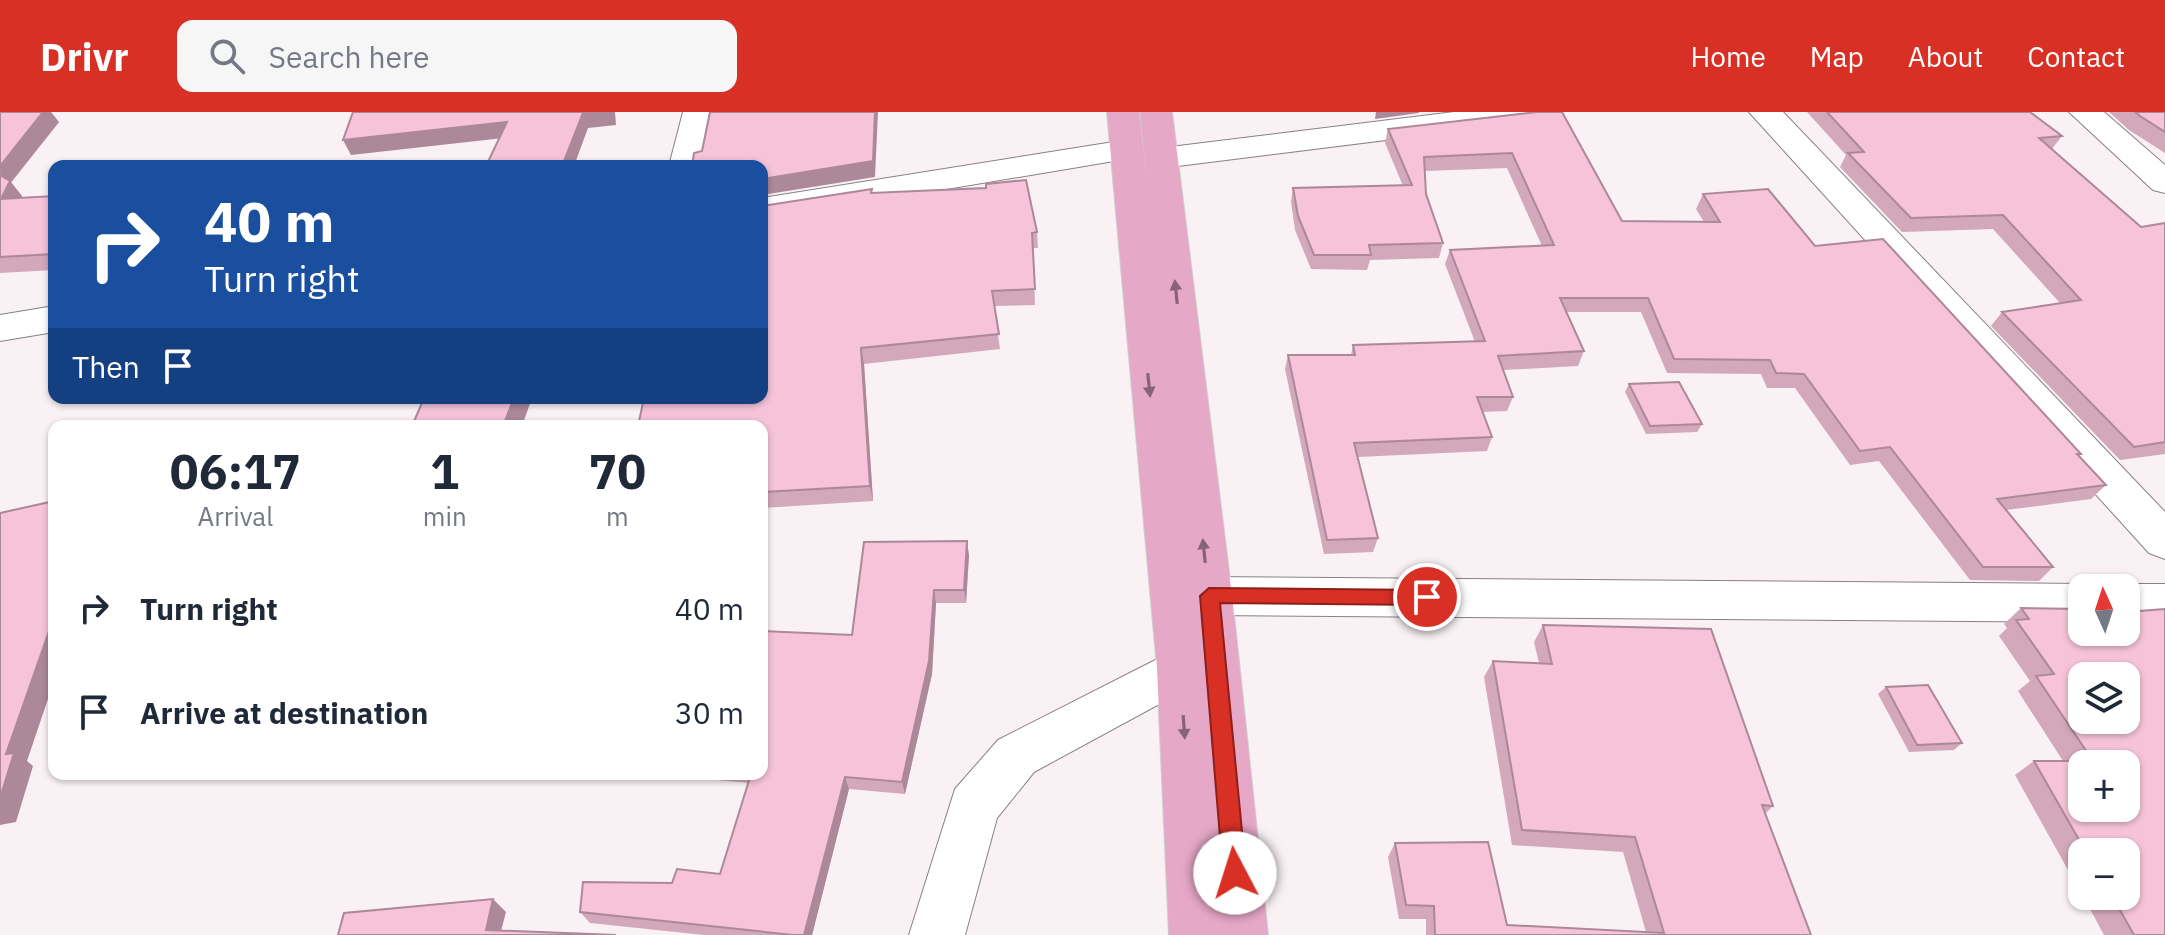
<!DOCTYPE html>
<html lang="en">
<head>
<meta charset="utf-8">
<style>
	:root { --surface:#fff; --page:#f6f6f7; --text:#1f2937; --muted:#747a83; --accent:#d93025 }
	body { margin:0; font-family:"IBM Plex Sans",sans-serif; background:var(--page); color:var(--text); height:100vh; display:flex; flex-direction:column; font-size:30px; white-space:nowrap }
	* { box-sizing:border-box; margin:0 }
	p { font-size:26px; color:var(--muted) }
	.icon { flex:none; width:44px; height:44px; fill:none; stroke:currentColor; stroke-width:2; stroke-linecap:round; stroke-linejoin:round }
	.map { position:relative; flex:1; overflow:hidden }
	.sheet { position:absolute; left:48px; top:308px; width:720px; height:360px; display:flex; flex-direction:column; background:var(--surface); border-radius:16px; box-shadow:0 2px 6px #0004 }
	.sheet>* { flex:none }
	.guide { position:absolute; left:48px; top:48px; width:720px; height:244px; border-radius:16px; box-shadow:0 2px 6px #0004; background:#1a4fa0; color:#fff; overflow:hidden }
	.needle { width:52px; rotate:357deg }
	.controls { position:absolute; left:2068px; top:462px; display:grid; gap:16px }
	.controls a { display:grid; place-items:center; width:72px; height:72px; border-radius:16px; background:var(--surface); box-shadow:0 2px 6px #0004; font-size:40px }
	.pin { position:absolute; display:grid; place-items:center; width:68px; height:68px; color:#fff; margin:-34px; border:4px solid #fff; border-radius:50%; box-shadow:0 2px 8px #0007 }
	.me { position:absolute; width:88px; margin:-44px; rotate:355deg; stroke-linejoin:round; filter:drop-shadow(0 0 6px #0008) }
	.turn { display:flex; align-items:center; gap:28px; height:168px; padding:0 24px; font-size:36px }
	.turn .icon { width:104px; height:104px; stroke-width:2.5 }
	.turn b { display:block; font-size:56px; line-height:68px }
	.then { display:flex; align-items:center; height:76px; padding:0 24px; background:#0003; gap:16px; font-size:30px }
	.eta { display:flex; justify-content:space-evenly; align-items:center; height:136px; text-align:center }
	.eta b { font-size:48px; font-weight:700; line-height:56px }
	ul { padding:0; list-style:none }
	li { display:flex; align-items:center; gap:24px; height:104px; padding:0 24px }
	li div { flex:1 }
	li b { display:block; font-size:30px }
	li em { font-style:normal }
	header { display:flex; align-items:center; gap:48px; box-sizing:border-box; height:112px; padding:0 40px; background:var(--accent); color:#fff }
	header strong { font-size:38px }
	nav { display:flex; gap:44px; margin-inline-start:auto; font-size:28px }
	.search { width:560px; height:72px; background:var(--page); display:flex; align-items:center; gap:20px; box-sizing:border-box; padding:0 28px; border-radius:16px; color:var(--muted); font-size:30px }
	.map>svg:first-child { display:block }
</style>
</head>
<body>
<header>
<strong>Drivr</strong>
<div class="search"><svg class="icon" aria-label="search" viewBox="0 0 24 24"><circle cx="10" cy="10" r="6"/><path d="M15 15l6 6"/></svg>Search here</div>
<nav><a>Home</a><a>Map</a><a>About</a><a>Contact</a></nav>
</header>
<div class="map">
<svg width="2165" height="823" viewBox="0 0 2165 823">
	<rect width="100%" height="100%" fill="#f9f1f4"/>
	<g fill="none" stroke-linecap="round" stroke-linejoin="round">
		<defs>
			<path id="minor" d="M683,0h32l-12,54h-34z
				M1454,0h93l-5,7 -11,3 -369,46 -12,-3 -5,-7 5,-7 12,-3z
				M1749,0h34l382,400v47l-16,-6z
				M2069,0h35l61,53v28l-12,-3z
				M1126,28l12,3 4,7 -4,7 -376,63v-22z
				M54,194v26l-54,9v-26z
				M1209,465l873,7 12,4h-12v34l-873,-7 -16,-6 -7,-13 7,-13z
				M2126,472h39v38h-39v-34h-12z
				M1181,535l17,6 7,15 -7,15 -164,89 -37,46 -32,117h-56l46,-146 43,-49z"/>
			<path id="major" d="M1107,0h32l8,71 -7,-71h32l60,484 36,339h-99l-12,-267z"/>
		</defs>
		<!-- minor casing -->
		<use href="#minor" stroke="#888184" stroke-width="2"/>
		<!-- major casing -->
		<use href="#major" stroke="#d0cfcf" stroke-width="2"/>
		<!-- minor -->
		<use href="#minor" fill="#fff" fill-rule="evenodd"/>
		<!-- major -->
		<use href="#major" fill="#e6a8c7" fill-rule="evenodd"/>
	</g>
	<!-- wall -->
	<path fill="#d4a8bb" d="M0,0l59,10 -48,61 11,13 -1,2 33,-2v74l-54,3z
		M1537,0l85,109 82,1 -8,-13 7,-15 112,52 266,208 -2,2 27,29 -15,14 -85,11 47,57 -14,14 -69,-1 -91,-119 -29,4 -55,-77h-28l-6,-14 -94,-1 -26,-61h-75l18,39 -6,15 -75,4 10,27 -6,14 -25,1 10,25 -5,14 -129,6 20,81 -5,14 -49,2 -39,-185 3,-14h63l2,-10 122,-3 -30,-78 5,-14 92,-4 -35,-78 -82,3 1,23 17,49 -4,15 -69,2 -3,10 -56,-1 -16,-39 -4,-28 2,-14 110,-2 -18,-43 3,-14z
		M1807,0h223l32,24 -10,13 89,78 24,-4v231l-45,6 -129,-134 11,-14 58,-9 -67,-74 -91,3 -62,-65 6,-12z
		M2109,0h56v41l-36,-23z
		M872,77v4l165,39 1,16h-5l2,57 -41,1 6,43 -136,15 9,137 -111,7v-82h-124z
		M1629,272l73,40 -5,8 -51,2 -21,-42z
		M969,443l-3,48h-30l-4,71 -27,120 -56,-5 -37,146h-108l-114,-12 -10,-11 92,-29 48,-9 29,-91 -96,-9h109l90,-139z
		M2021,496l61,1 83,326h-61l-21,-39h43v-44h-44v43l-67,-120 19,-14h29l-45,-70 12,-10 -31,-45 8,-8 -3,-4z
		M1543,513l230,181 -8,8 46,121h-385v-16h-27l-11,-62 7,-14 112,82 139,7 -23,-80 -111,-7 -28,-168 9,-16 46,2 -5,-21z
		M1886,575l76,56 -8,7 -45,2 -31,-58z"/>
	<!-- shaded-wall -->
	<path fill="#ac8898" d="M43,0h8l8,10 -48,60 11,14 -9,18 -12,-15 -1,-33z
		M595,0h20l1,13 -28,3 -14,38h-12l21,-53z
		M875,0h3l-3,65 -113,18v-16z
		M1376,0h43v1l-44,6z
		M507,10l6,15 -162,18 -8,-15z
		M861,236l3,16 9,137 -3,-15z
		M514,286h18l-10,28h-19z
		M967,429l2,14 -3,48 -2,-13z
		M934,478l2,13 -4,71 -27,120 -3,-12z
		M54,505v64l-27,80 6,5 -17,56 -16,3v-27l6,-44z
		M845,665l4,12 -37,146h-8z
		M493,787l13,13 -6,23 -14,-5z"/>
	<!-- building -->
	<path fill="#f6c3d9" stroke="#ac8898" stroke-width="2" fill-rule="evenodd" d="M0,0h43l-43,54z
		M353,0h242l-12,1 -21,53h-76l21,-44 -164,18z
		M710,0h165l-2,49 -111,18v-13h-70l2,-13 8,-2z
		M1537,0h25l60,109 98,1 -17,-28 65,-5 47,57 68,-7 198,215h-4l29,31 -109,14 56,68h-70l-93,-120 -30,4 -56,-77 -28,-1 -6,-13 -96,-1 -26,-61h-88l24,53 -86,5 15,41h-36l15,40 -138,6 24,95 -51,2 -39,-185h67l-2,-10 132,-4 -35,-91 104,-5 -42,-92 -88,4 2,37 17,49 -74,2 2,10h-57l-16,-39 -5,-28 119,-3 -24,-56z
		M1827,0h203l32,24 -23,2 102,89 24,-4v219l-31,5 -132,-135 79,-12 -78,-85 -92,3 -63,-65 16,-1z
		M2135,0h30v20l-25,-16z
		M0,63l10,6 -9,18 53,-3v58l-54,3z
		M1026,68l11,52 -5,1 3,56 -43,2 7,43 -138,14 9,138 -108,6v-66h-53l1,-5 -72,5 6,-28h118v-192l110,-17 -1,4 115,-5v-4z
		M1679,270l23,42 -52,2 -21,-42z
		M424,286h90l-11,28h-91z
		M54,389v116l-48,137 8,-1 -14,45v-285z
		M967,429l-3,49h-30l-5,71 -27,121 -57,-5 -41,158h-11l-213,-23 3,-30 89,1 5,-14 43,5 31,-100h11v-143l90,4 12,-93z
		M2021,496l61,1v23h44v-20l39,-3v326h-31l-22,-39h14v-44h-40l-52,-91h59l-57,-85 18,-2 -38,-54 13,-1zM2082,564h44v44h-44zM2082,652h44v44h-44z
		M1543,513l168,4 62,177 -11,-1 49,130h-376l-1,-29 -28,-1 -11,-62 93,-1 19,83 157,8 -29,-96 -113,-7 -29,-169 59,3z
		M1928,573l34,58 -45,2 -31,-58z
		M493,787l-7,31 130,5h-278l6,-22z"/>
	<!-- one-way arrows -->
	<defs><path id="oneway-solid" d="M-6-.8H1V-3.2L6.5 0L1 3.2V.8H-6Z" transform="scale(2)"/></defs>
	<g fill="#876475">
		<use href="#oneway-solid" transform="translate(1176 180) rotate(-96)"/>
		<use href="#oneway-solid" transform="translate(1149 273) rotate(84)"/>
		<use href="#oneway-solid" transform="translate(1204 439) rotate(-96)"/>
		<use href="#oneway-solid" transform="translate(1184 615) rotate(86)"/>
	</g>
	<!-- route -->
	<path fill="#d93025" stroke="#8d1f18" stroke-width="2" d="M1209,476l218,2 10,7 -10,8 -207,-2 26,270 -3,8 -8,3 -8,-3 -4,-8 -23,-277z"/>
</svg>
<div class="controls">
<a><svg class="needle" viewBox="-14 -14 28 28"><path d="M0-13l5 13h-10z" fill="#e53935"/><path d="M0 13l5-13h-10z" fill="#747a83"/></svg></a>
<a><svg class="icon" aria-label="layers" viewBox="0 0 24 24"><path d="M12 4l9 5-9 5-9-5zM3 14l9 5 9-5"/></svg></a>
<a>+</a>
<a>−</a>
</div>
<div class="pin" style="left:1427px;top:485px;background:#d93025"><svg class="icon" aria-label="arrive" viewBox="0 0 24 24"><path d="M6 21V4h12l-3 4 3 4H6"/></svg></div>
<svg class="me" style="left:1235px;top:761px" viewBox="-20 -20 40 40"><circle r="19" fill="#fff"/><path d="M0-13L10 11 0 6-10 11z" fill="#d93025"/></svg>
<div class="guide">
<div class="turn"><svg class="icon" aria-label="right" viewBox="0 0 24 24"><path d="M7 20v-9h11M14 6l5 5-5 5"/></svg><div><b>40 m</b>Turn right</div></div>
<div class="then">Then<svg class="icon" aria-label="arrive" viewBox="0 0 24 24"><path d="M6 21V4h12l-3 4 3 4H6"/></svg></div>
</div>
<section class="sheet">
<div class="eta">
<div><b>06:17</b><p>Arrival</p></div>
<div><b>1</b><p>min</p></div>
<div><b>70</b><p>m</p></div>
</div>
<ul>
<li><svg class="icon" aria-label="right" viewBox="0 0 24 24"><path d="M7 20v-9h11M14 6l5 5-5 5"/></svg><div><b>Turn right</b></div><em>40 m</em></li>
<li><svg class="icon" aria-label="arrive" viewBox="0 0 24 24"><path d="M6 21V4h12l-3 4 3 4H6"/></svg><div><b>Arrive at destination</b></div><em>30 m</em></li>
</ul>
</section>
</div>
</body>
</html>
